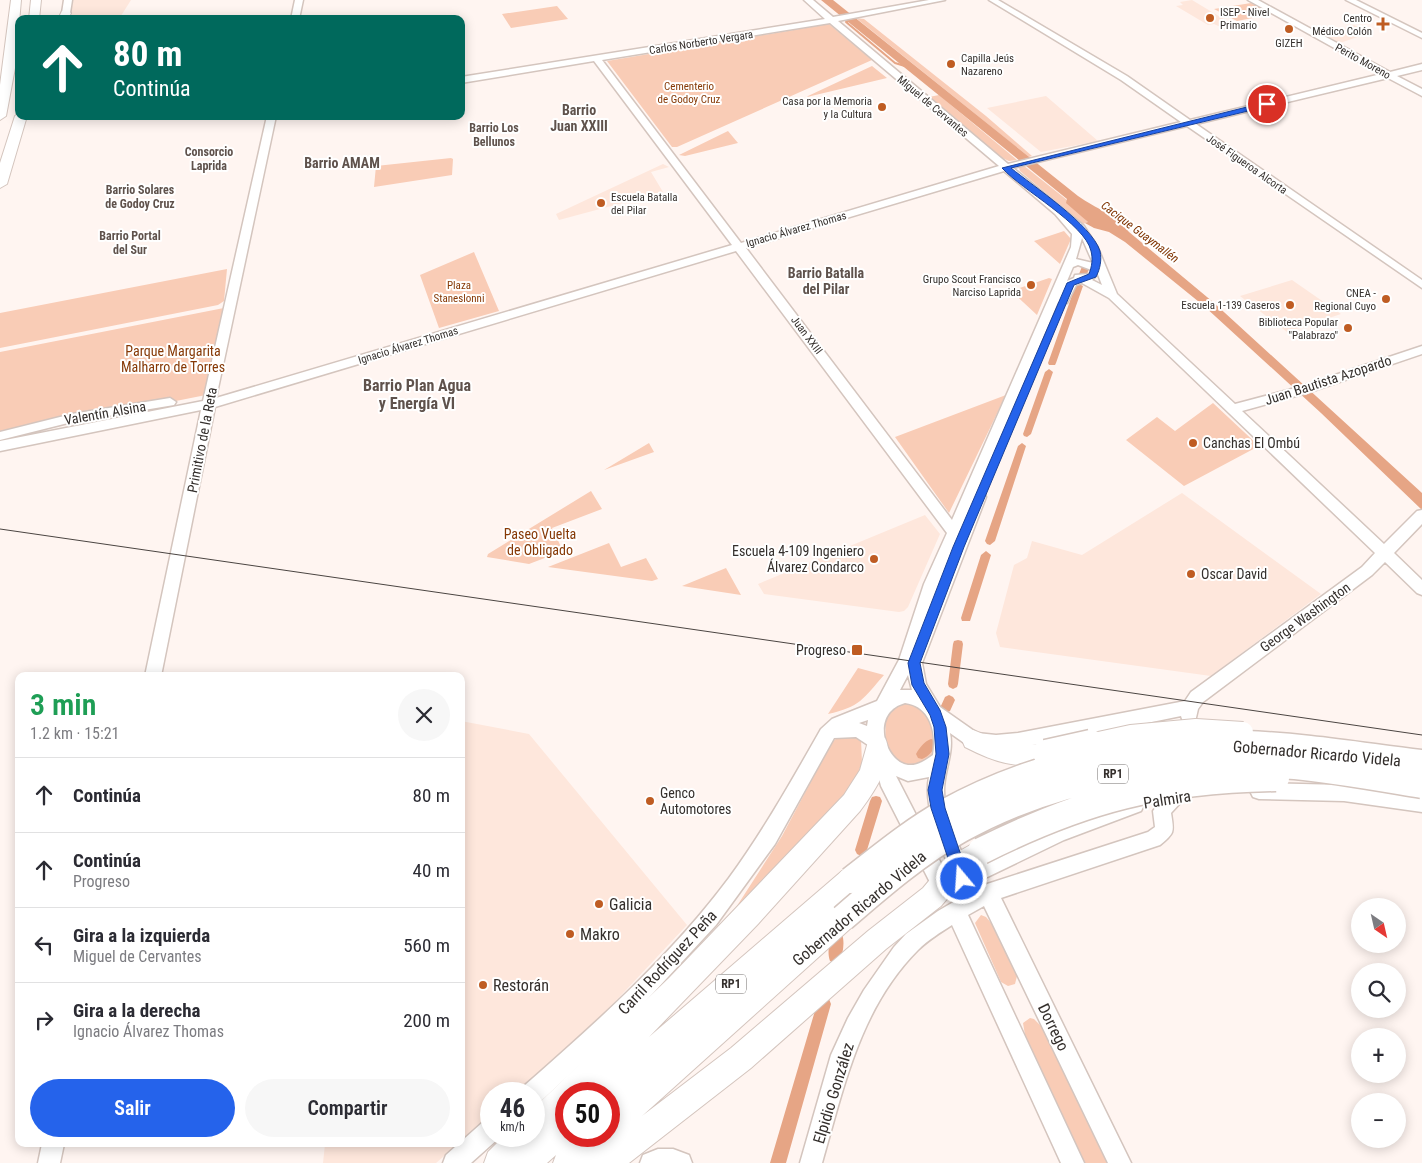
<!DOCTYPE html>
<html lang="es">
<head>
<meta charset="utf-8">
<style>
	:root { --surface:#fff; --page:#f7f7f7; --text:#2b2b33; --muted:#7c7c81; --line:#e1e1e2; --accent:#2563eb }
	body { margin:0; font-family:"Roboto Condensed",sans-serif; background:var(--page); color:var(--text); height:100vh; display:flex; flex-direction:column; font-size:19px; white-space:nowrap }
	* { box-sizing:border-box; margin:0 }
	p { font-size:16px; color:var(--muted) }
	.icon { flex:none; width:28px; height:28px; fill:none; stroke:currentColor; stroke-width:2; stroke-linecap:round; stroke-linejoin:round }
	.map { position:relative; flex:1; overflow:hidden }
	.side { position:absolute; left:15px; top:672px; width:450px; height:475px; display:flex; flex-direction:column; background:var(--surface); border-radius:10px; box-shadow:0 2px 12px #0003 }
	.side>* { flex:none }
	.banner { position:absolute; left:15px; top:15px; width:450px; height:105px; border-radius:10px; box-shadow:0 2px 12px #0003; background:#00695c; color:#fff; overflow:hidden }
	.needle { width:32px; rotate:146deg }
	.tools { position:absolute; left:1351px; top:898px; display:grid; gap:10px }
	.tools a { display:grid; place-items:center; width:55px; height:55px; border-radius:50%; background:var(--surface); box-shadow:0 2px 12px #0003; font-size:25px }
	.speed { position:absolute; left:480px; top:1082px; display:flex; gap:10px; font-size:25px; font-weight:700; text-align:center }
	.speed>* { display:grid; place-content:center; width:65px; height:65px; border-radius:50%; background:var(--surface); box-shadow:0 2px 12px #0003; line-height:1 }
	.speed small { font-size:12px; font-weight:400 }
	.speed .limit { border:8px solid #d22; background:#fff; color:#111 }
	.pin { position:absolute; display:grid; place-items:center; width:42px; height:42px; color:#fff; margin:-21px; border:2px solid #fff; border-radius:50%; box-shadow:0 1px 5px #0007 }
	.me { position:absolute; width:55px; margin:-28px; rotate:342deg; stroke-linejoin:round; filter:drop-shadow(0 0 4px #0008) }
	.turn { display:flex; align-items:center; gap:18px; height:105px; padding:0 15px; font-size:22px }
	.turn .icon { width:65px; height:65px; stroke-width:2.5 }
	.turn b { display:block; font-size:35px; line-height:42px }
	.round { display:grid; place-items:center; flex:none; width:52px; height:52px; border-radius:26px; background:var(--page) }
	.summary { display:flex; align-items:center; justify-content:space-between; height:85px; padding:0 15px }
	h1 { font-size:30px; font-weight:600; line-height:38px; color:#1e9e55 }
	.primary-button { display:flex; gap:10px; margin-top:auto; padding:10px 15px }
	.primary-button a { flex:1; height:58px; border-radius:30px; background:var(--accent); color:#fff; font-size:20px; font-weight:600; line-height:58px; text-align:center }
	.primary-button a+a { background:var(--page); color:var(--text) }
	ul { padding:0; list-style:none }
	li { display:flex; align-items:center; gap:15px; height:75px; padding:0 15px; border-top:1px solid var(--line) }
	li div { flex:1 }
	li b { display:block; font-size:19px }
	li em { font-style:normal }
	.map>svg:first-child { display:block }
</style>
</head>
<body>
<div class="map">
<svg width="1422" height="1163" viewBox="0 0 1422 1163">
	<rect width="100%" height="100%" fill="#fff5f1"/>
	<!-- built -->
	<path fill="#fee7dc" d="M68,0h63l-12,19h-54z
		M1192,0l45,27 -12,2 -11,-5 -6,1 -32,-19 7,-1 -3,-3z
		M1354,25l15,8 -29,10 -15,-8z
		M1046,96l52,45 -57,11 -54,-44z
		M663,164l6,3 -18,5 12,20 -104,28 -3,-6z
		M1292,280l49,34 -54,18 -47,-36z
		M1182,493l139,101 -110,82 -211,-29 -4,-14 18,-68 13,-7 5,-17 50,14z
		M925,515l15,19 -32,73 -4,4 -5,1 -135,-18 -6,-10z
		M461,721l68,13 158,191 -91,97 -81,72h-24v20l-30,26z
		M325,1144h133l-22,19h-113z"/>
	<!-- green -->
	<path fill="#f9ccb6" d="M1251,3l22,11 -36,7 -23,-12z
		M557,6l11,13 -57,9 -9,-14z
		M856,18l8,1 122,97 46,40 -3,1z
		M829,24l43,36 -195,87h-5l-65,-86z
		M872,66l15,12 -80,19 1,-1z
		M939,95l78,65 -8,1 -9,-4 -71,-60z
		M728,131l10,12 -53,13 -6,-1z
		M451,158l2,1 -1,16 -78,12 2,-21z
		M1023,165l44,35 21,22 -5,2 -63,-53 -1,-3z
		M1064,231l7,8 -11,25 -26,-23z
		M474,252l25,59 -60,17 -19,-53z
		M227,269l-3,32 -6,4 -218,43v-35z
		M1049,278l3,1 -15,36 -26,-24z
		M229,307l-18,87 -211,42v-84z
		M1006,395l-57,118 -54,-76z
		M1213,403l46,43 -75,40 -58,-46 31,-23 18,14z
		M649,443l5,9 -50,18z
		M591,491l11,18 -50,19 11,23 -34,13 -42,-7 1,-3z
		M609,543l12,24 25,-9 12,21 -6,2 -104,-14z
		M726,568l15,27 -59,-9z
		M858,668l26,7c-21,24 -24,32 -56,39z
		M902,703c26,1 41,32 30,54 -2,5 -7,8 -11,11l-25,-5 -11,-20 1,-30z
		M853,734l8,5 1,24 -15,36 -112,110 47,-73 50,-94 9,-7z
		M981,915l5,2 6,7 25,52 -2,8 -7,2 -7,-4 -26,-59z
		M1030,1018l4,1 7,7 66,137h-22l-60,-128 -2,-12z"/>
	<!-- water -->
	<path fill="#e6a585" d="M821,0h12l245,196c18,13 37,18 51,36l84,70 209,191v17l-101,-97 -117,-107 -79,-64 -16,-10 -15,-4 -9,-5 3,-1 -22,-19 1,-4z"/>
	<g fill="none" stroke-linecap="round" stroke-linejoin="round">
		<!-- stream -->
		<path stroke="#e6a585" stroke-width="2" d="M851,20l-5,2 49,41 13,4"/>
		<!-- canal -->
		<path fill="#e6a585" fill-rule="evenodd" d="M1083,264l7,2 -3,8 -4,2 -4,-2z
			M1076,284h3l4,2 -27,77 -1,2h-6l-1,-2z
			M1049,369l4,3 -22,62 -4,3 -3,-1 -1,-2 22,-62z
			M1022,443l4,3 -31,95 -5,4 -3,-1 -2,-3 33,-95z
			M986,551l5,4 -20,63 -1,3h-8l-1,-3 20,-63z
			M958,640l4,1 1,3 -5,40 -1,3 -4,2 -4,-2 -1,-3 5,-40 1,-3z
			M949,695l4,2 2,3 -5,11 -4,2 -4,-2 -2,-3 5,-11z
			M931,739l4,1 2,4c-3,6 -9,13 -15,15l-4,-1 -2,-4c3,-6 9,-13 15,-15z
			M876,796l4,1 2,4 -15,49 -2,4 -4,2 -4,-2 -2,-4 15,-49 2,-4z
			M837,932l5,2c3,8 1,19 -2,27l-5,2 -5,-2c-3,-8 -1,-19 2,-27z
			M824,997l5,2 2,5 -45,159h-16l47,-159 2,-5z"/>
		<defs>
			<path id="secondary" d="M64,0h8l-2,13 -4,2 -4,-2z
				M295,0h8l-4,19h-8z
				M804,0h9l20,17 96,-17h16l-107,21 170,143 173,-42 -60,-42 -132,-80h9l129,76 63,44 191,-46 -133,-74h10l132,72 32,-8v6l-25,6 25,13v7l-34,-18 -192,46 226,156v8l-235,-162 -174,42 71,58 14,22 19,46 118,110 64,-17 123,-41v8l-115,39 -65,18 142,133 33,-33 5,-1v14l-28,29 28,27v15l-5,-2 -32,-31 -13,13 -169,127 -5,7 -3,13 -6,2 -6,-2 -2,-6 -107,22 -78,13 -29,-6 -17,-12c4,20 -6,38 -6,57 0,26 15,54 24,78l85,-41 82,-30 6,2 3,6 -3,6 -77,29 -120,58 -7,-2 -56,-110 -10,-39 -15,-10 -22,1 -59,106 -59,81 -85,92 -91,85 -6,2v-10h-13l3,-8c73,-64 147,-130 205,-208 35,-48 63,-98 92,-149l11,-10 45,-18 22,-41 25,-76 23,-51 -211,-282 -521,156 -54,269h-16l56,-266 -201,41v-10l203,-40 64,-285h9l-60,282 516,-153 -138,-184 -133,22v-6l364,-58zM830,23l169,143 -258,77 -139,-183zM1004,171l51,43 17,20 -1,13 -119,273 -206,-272zM1082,238l11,25 -17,-4zM1078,265l19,7 5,13 -10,-5 3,-3 -6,-3 -14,1 -1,3 -7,3 6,-14zM1082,283l27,15 266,255 -13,14 -171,125 -6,9 -167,32 -22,2 -19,-2 -37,-26 -14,-23 -4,-21 64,-166 -2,-4 -6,-1 80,-190 9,1 9,-18zM908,675l4,15h-12zM905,703c25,3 32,29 28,52 -7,5 -15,11 -25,10 -23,-3 -39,-52 -3,-62zM868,720l-1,6 -8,-3zM896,776l12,5 21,-4c-6,29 12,70 23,98l-4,2z
				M1346,0h10l66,33v5z
				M170,398l6,4 -2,3 -102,17 -72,18v-8l72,-18z
				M1180,775l6,2 3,6 -7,18 -11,12c3,19 4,20 -11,32l-159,53 130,265h-23l-124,-257 -16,9 116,248h-23l-109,-238c-11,7 -24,15 -34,25 -58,58 -74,137 -96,213h-22l31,-108 17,-37 16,-28 30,-43 12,-13 32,-23 43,-25 167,-54 7,-5 -2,-16 16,-21 5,-13z
				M1259,783l85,2 78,11v16l-78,-11 -85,-2 -6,-2 -3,-6 3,-6z
				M491,1119v17l8,2 -28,25h-28l3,-8 37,-33z
				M42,1144h22l-4,19h-22z
				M658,1149h15l16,6 3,8h-52l3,-8z"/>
			<path id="highway" d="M11,0h10l-6,68 -9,48 -6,4v-35z
				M31,0h10l-2,19h-10z
				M66,10l5,3 -3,6h-10l4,-8z
				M19,113v3h8l-20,68 -7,4v-25l15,-47z
				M973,730c14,5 26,14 41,15 14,2 27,-4 40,1l3,7 -3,7c-32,12 -60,2 -89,-13l-3,-7 3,-7z
				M877,735l8,3c11,23 -11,54 -25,73l-102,113 -109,113 193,-166 9,-3 9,3 4,9 -4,9 -20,17 3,-1 9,4 4,9 -4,9 -210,189 89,-68 137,-117 55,-43 26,-31 32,-18 9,4 3,8 -3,8 -23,16 -26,31 -55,43 -135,119 -122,95h-76l3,-8 -9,8h-63l4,-11 16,-16h30v-28l135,-130 175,-183 16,-25 9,-32zM566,1094h43v42h-43z"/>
		</defs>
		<!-- secondary casing -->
		<use href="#secondary" stroke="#d4c5be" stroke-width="3"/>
		<!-- highway casing -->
		<use href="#highway" stroke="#d4c5be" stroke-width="2"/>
		<!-- secondary -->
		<use href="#secondary" fill="#fff" fill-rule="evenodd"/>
		<!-- highway -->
		<use href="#highway" fill="#fff" fill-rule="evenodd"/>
		<!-- tram -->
		<path stroke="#4b4542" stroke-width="1" d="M0,529l1422,206"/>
		<defs>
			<path id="highway-bridge-far1" d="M1085,745l46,-10 65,-6 47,3
				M1201,745h53"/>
			<path id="highway-bridge" d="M1046,753l45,-10
				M981,851c104,-52 179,-71 295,-73
				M851,880c31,-24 61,-49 95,-68 91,-50 196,-71 299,-68 60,2 118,12 177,19
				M843,918c37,-32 75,-65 118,-89 101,-56 219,-72 334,-63 42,4 85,12 127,19"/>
		</defs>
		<!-- highway-bridge-far1 casing -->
		<use href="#highway-bridge-far1" stroke="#d4c5be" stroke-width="22" stroke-linecap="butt"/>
		<!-- highway-bridge casing -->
		<use href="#highway-bridge" stroke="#d4c5be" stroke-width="29" stroke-linecap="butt"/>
		<!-- highway-bridge-far1 -->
		<use href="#highway-bridge-far1" stroke="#fff" stroke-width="20"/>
		<!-- highway-bridge -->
		<use href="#highway-bridge" stroke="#fff" stroke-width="26"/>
	</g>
	<!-- route -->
	<path fill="#2563eb" stroke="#184099" d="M1267,102l2,4 -258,62c22,18 81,57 89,83 2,9 0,18 -4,26l-22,8 -110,262 -44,116 4,20 16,27 6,17 3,27 -7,36 3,18 24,71 -2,5 -5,2 -5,-2 -2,-5 -24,-71 -3,-18 8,-36 -2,-27 -4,-12 -18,-30 -4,-22 45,-116 114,-264 22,-9c3,-8 4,-15 2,-23 -6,-27 -69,-61 -89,-83z"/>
	<!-- markers -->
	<g fill="#bf5c22" stroke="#fff" stroke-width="2">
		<circle cx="1210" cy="18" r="5"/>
		<path d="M1380.5 16.5h5v5h5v5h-5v5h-5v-5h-5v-5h5z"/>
		<circle cx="1289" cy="29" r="5"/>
		<circle cx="951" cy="64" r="5"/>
		<circle cx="882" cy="107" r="5"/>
		<circle cx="601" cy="203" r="5"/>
		<circle cx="1031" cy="285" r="5"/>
		<circle cx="1386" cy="299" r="5"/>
		<circle cx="1290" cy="305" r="5"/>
		<circle cx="1348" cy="328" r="5"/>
		<circle cx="1193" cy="443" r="5"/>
		<circle cx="874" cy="559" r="5"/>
		<circle cx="1191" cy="574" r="5"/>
		<rect x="851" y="644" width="12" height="12" rx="2.5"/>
		<circle cx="650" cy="801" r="5"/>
		<circle cx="599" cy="904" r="5"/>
		<circle cx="570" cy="934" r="5"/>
		<circle cx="483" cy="985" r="5"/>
	</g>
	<g text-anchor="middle" stroke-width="4" stroke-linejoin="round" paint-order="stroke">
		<!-- far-poi labels -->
		<g font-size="11" fill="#342f2c" stroke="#fff" text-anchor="end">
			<text x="1220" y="16" text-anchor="start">ISEP - Nivel<tspan x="1220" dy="13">Primario</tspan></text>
			<text x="1372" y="22">Centro<tspan x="1372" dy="13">Médico Colón</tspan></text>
			<text x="1289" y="47" text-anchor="middle">GIZEH</text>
			<text x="961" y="62" text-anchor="start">Capilla Jeús<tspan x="961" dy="13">Nazareno</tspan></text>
			<text x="872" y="105">Casa por la Memoria<tspan x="872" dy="13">y la Cultura</tspan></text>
			<text x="611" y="201" text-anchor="start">Escuela Batalla<tspan x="611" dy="13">del Pilar</tspan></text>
			<text x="1021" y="283">Grupo Scout Francisco<tspan x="1021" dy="13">Narciso Laprida</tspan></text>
			<text x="1376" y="297">CNEA -<tspan x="1376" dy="13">Regional Cuyo</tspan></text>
			<text x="1280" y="309">Escuela 1-139 Caseros</text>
			<text x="1338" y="326">Biblioteca Popular<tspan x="1338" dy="13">"Palabrazo"</tspan></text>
		</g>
		<!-- far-street labels -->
		<g font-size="11" fill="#342f2c" stroke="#fff">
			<text transform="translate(701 42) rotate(-9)" y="4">Carlos Norberto Vergara</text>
			<text transform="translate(1363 61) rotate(29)" y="4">Perito Moreno</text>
			<text transform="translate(933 106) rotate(40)" y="4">Miguel de Cervantes</text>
			<text transform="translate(1247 164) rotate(35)" y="4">José Figueroa Alcorta</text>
			<text transform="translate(796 229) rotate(-16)" y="4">Ignacio Álvarez Thomas</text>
			<text transform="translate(807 335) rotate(53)" y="4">Juan XXIII</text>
			<text transform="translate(408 345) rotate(-17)" y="4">Ignacio Álvarez Thomas</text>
		</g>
		<!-- far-park labels -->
		<g font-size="11" fill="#863906" stroke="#fff">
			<text x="689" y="90">Cementerio<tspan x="689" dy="13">de Godoy Cruz</tspan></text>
			<text x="459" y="289">Plaza<tspan x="459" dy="13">Staneslonni</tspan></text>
		</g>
		<!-- far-neighbourhood labels -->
		<g font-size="12" font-weight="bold" fill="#5f524c" stroke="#fff">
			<text x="494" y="132">Barrio Los<tspan x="494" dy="14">Bellunos</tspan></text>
			<text x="209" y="156">Consorcio<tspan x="209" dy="14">Laprida</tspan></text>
			<text x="140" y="194">Barrio Solares<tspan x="140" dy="14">de Godoy Cruz</tspan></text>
			<text x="130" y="240">Barrio Portal<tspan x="130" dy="14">del Sur</tspan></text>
		</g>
		<!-- far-water labels -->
		<g font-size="12" font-style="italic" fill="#7f3300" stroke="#fff">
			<text transform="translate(1140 232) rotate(37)" y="4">Cacique Guaymallén</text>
		</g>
		<!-- shield labels -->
		<g fill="#fff" stroke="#716d6b" stroke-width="1">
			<rect x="1098" y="764.5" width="30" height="19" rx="4"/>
			<rect x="716" y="974.5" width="30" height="19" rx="4"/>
		</g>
		<g font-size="12" font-weight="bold" fill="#342f2c">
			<text x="1113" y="778">RP1</text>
			<text x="731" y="988">RP1</text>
		</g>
		<!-- far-quarter labels -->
		<g font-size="14" font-weight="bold" fill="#5f524c" stroke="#fff">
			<text x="579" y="115">Barrio<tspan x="579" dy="16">Juan XXIII</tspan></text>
			<text x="342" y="168">Barrio AMAM</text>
			<text x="826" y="278">Barrio Batalla<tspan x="826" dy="16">del Pilar</tspan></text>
		</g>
		<!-- park labels -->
		<g font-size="14" fill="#863906" stroke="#fff">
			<text x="173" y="356">Parque Margarita<tspan x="173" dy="16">Malharro de Torres</tspan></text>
			<text x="540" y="539">Paseo Vuelta<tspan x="540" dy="16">de Obligado</tspan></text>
		</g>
		<!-- street labels -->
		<g font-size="14" fill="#342f2c" stroke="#fff">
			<text transform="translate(1328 380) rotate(-18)" y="5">Juan Bautista Azopardo</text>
			<text transform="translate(105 413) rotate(-10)" y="5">Valentín Alsina</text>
			<text transform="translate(202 440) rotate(-79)" y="5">Primitivo de la Reta</text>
			<text transform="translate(1305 617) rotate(-36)" y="5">George Washington</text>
		</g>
		<!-- poi labels -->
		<g font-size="14" fill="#342f2c" stroke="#fff" text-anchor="start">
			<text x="1203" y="448">Canchas El Ombú</text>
			<text x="864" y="556" text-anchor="end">Escuela 4-109 Ingeniero<tspan x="864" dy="16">Álvarez Condarco</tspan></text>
			<text x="1201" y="579">Oscar David</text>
			<text x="846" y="655" text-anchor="end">Progreso</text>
			<text x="660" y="798">Genco<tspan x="660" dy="16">Automotores</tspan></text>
		</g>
		<!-- quarter labels -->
		<g font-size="16" font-weight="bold" fill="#5f524c" stroke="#fff">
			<text x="417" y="391">Barrio Plan Agua<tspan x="417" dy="18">y Energía VI</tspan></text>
		</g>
		<!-- near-street labels -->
		<g font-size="16" fill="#342f2c" stroke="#fff">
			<text transform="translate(1317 753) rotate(5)" y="6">Gobernador Ricardo Videla</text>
			<text transform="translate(1167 799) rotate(-9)" y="6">Palmira</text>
			<text transform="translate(859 908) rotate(-40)" y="6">Gobernador Ricardo Videla</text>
			<text transform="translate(667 962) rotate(-47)" y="6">Carril Rodríguez Peña</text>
			<text transform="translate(1054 1027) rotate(64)" y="6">Dorrego</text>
			<text transform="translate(833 1093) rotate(-73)" y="6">Elpidio González</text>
		</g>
		<!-- near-poi labels -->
		<g font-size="16" fill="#342f2c" stroke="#fff" text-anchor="start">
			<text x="609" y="910">Galicia</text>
			<text x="580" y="940">Makro</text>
			<text x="493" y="991">Restorán</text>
		</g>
	</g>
</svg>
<div class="tools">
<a><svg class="needle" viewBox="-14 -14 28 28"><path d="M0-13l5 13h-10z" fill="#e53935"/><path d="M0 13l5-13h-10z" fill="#7c7c81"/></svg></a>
<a><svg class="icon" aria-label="search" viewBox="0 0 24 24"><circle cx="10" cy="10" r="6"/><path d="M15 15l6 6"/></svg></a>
<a>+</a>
<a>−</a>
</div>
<div class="speed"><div>46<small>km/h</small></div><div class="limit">50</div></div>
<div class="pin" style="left:1267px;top:104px;background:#d93025"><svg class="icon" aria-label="arrive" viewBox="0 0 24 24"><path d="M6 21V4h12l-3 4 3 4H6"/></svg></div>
<svg class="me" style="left:962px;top:879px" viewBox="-20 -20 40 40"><circle r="17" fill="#2563eb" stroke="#fff" stroke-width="3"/><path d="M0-11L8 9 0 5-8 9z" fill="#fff"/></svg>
<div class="banner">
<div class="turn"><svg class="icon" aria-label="ahead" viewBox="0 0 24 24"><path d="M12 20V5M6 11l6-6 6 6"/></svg><div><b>80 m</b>Continúa</div></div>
</div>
<section class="side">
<div class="summary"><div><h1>3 min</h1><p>1.2 km · 15:21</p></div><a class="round"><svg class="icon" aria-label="close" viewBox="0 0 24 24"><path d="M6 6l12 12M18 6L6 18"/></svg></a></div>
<ul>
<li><svg class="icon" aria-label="ahead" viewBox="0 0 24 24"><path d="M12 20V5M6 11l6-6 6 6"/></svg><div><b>Continúa</b></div><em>80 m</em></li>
<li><svg class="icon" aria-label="ahead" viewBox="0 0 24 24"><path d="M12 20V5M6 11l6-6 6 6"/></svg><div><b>Continúa</b><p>Progreso</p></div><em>40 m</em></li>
<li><svg class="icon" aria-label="left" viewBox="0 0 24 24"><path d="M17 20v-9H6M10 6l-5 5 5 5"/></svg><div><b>Gira a la izquierda</b><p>Miguel de Cervantes</p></div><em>560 m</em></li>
<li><svg class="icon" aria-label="right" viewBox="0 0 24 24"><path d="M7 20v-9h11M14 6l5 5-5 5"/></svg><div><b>Gira a la derecha</b><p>Ignacio Álvarez Thomas</p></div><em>200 m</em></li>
</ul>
<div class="primary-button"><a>Salir</a><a>Compartir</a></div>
</section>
</div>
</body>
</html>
